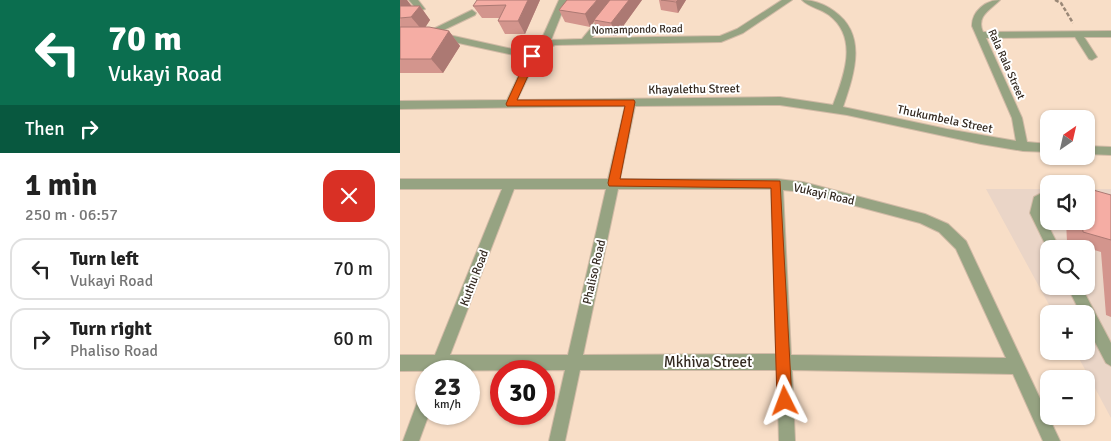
<!DOCTYPE html>
<html lang="en">
<head>
<meta charset="utf-8">
<style>
	:root { --surface:#fff; --page:#f6f6f6; --text:#222; --muted:#767676; --line:#e0e0e0 }
	body { margin:0; font-family:Signika,sans-serif; background:var(--page); color:var(--text); height:100vh; display:flex; flex-direction:column; font-size:19px; white-space:nowrap }
	* { box-sizing:border-box; margin:0 }
	p { font-size:16px; color:var(--muted) }
	.icon { flex:none; width:28px; height:28px; fill:none; stroke:currentColor; stroke-width:2; stroke-linecap:round; stroke-linejoin:round }
	.map { position:relative; flex:1; overflow:hidden }
	.sheet { display:flex; flex-direction:column; background:var(--surface); width:400px }
	.sheet>* { flex:none }
	.guide { background:#0b6e4f; color:#fff; overflow:hidden }
	.needle { width:32px; rotate:34deg }
	.controls { position:absolute; left:640px; top:110px; display:grid; gap:10px }
	.controls a { display:grid; place-items:center; width:55px; height:55px; border-radius:10px; background:var(--surface); box-shadow:0 1px 4px #0004; font-size:25px }
	.speed { position:absolute; left:15px; top:360px; display:flex; gap:10px; font-size:25px; font-weight:700; text-align:center }
	.speed>* { display:grid; place-content:center; width:65px; height:65px; border-radius:50%; background:var(--surface); box-shadow:0 1px 4px #0004; line-height:1 }
	.speed small { font-size:12px; font-weight:400 }
	.speed .limit { border:8px solid #d22; background:#fff; color:#111 }
	.pin { position:absolute; display:grid; place-items:center; width:42px; height:42px; color:#fff; margin:-21px; border-radius:10px; box-shadow:0 2px 8px #0006 }
	.me { position:absolute; width:55px; margin:-28px; rotate:357deg; stroke-linejoin:round; filter:drop-shadow(0 0 4px #0008) }
	.turn { display:flex; align-items:center; gap:18px; height:105px; padding:0 25px; font-size:22px }
	.turn .icon { width:65px; height:65px; stroke-width:2.5 }
	.turn b { display:block; font-size:35px; line-height:42px }
	.then { display:flex; align-items:center; height:48px; padding:0 25px; background:#0003; gap:10px; font-size:19px }
	.round { display:grid; place-items:center; flex:none; width:52px; height:52px; border-radius:15px; background:var(--page) }
	.head { display:flex; align-items:center; justify-content:space-between; height:85px; padding:0 25px }
	h1 { font-size:30px; font-weight:700; line-height:38px }
	ul { padding:0; list-style:none }
	li { display:flex; align-items:center; gap:15px; height:62px; margin:0 10px 8px; padding:0 15px; border:2px solid var(--line); border-radius:15px }
	li div { flex:1 }
	li b { display:block; font-size:19px }
	li em { font-style:normal }
	main { display:flex; flex:1; min-height:0 }
	.map>svg:first-child { display:block }
</style>
</head>
<body>
<main>
<section class="sheet">
<div class="guide">
<div class="turn"><svg class="icon" aria-label="left" viewBox="0 0 24 24"><path d="M17 20v-9H6M10 6l-5 5 5 5"/></svg><div><b>70 m</b>Vukayi Road</div></div>
<div class="then">Then<svg class="icon" aria-label="right" viewBox="0 0 24 24"><path d="M7 20v-9h11M14 6l5 5-5 5"/></svg></div>
</div>
<div class="head"><div><h1>1 min</h1><p>250 m · 06:57</p></div><a class="round" style="background:#d93025;color:#fff"><svg class="icon" aria-label="close" viewBox="0 0 24 24"><path d="M6 6l12 12M18 6L6 18"/></svg></a></div>
<ul>
<li><svg class="icon" aria-label="left" viewBox="0 0 24 24"><path d="M17 20v-9H6M10 6l-5 5 5 5"/></svg><div><b>Turn left</b><p>Vukayi Road</p></div><em>70 m</em></li>
<li><svg class="icon" aria-label="right" viewBox="0 0 24 24"><path d="M7 20v-9h11M14 6l5 5-5 5"/></svg><div><b>Turn right</b><p>Phaliso Road</p></div><em>60 m</em></li>
</ul>
</section>
<div class="map">
<svg width="711" height="441" viewBox="0 0 711 441">
	<rect width="100%" height="100%" fill="#f8dec7"/>
	<!-- industrial -->
	<path fill="#ead5c7" fill-rule="evenodd" d="M586,189h63v32h37v-32h25v229l-36,-67h11v-37h-32zM649,249h37v37h-37z"/>
	<g fill="none" stroke-linecap="round" stroke-linejoin="round">
		<defs>
			<path id="minor" d="M9,0h9l7,9 -7,2z
				M159,0h8l-16,40 31,-1 32,-39h8l-30,38 128,-2 17,-7 45,-29h10l-49,33 -22,9 -166,3 -15,7 -23,48 263,-3 53,8c11,-29 26,-67 -4,-90 -8,-6 -20,-8 -27,-15 12,0 22,4 32,11 34,24 20,63 9,96l104,22 69,12 -4,-23 -40,-92c0,-15 14,-26 28,-26 -10,10 -24,16 -17,32l128,-1v6h-27l13,20 -5,3 -3,-1 -14,-22 -89,1 36,80 5,24 22,2v8l-26,-1 -42,-7 -134,-29 -67,-10 -145,1 -15,73h157l26,3 122,32 23,10 18,17 94,200h-17l-30,-67 -221,-4 3,71h-16l-2,-71h-197l-15,71h-16l16,-71 -165,1v-16h35l67,-166h-102v-10h208l17,-73 -225,3v-8l107,-1 20,-42 -87,-19 -5,-3 5,-3 90,20 3,-5 6,-3zM114,189h92l-38,166h-118zM218,189h153l5,165 -193,1zM383,190l20,2 117,31 19,9 17,17 50,109 -215,-3z
				M72,10l4,3 -1,2 -46,22h-6l-2,-2z
				M686,146l25,1v8l-25,-1z
				M649,189v11l-5,4 -2,9 18,36h-11v3l-19,-39 4,-16z
				M667,286h14l30,57v23l-5,-3 -20,-38v-11h-5z
				M26,393v21h3l-10,27h-16l17,-46z"/>
		</defs>
		<!-- minor casing -->
		<use href="#minor" stroke="#d1baa6" stroke-width="2"/>
		<!-- path -->
		<path stroke="#9a8877" stroke-width="2.5" stroke-dasharray="4 2" stroke-linecap="butt" d="M655,0l6,3 12,20"/>
		<!-- minor -->
		<use href="#minor" fill="#96a382" fill-rule="evenodd"/>
	</g>
	<!-- wall -->
	<path fill="#d3958d" d="M0,0h7l5,6h8l10,14 -5,7 24,4 11,15 -17,27h-43z
		M140,0l-15,34h-20l-7,-13 1,-3h-17l-9,-12z
		M242,0l-26,36 -18,-3 -4,-12 -4,6 -25,-5 -6,-12z
		M259,0h27l-8,13 -17,-3z
		M711,195v122l-5,-2 -5,-63 -34,-10 -1,-21h20z"/>
	<!-- shaded-wall -->
	<path fill="#ac7973" d="M0,0h7l5,7 -12,11z
		M128,0h12l-15,34 -7,-13z
		M197,0h15l-18,20v2l-4,5 -5,-13z
		M229,0h13l-26,36 -5,-13z
		M278,0h8l-8,13 -2,-11z
		M20,6l10,14 -7,11 -12,-14z
		M49,31l11,15 -17,27 -12,-14z"/>
	<!-- building -->
	<path fill="#f5ada4" stroke="#ac7973" d="M77,0h51l-10,21h-20l8,-16 -33,1z
		M167,0h30l-12,14 -26,-4z
		M210,0h19l-18,23 -17,-3z
		M261,0h17l-2,2z
		M0,6h20l-9,11 -11,1z
		M0,27h29l20,4 -18,28h-31z
		M686,188l25,7v45l-28,-8 -1,-11h4z"/>
	<!-- route -->
	<path fill="#ea580c" stroke="#983908" d="M132,53l5,3 -20,44h117l1,2 -15,77 160,2 12,220 -2,5 -5,3 -5,-3 -3,-5 -6,-213 -162,-2 -1,-3 17,-77h-118l-1,-2 22,-48z"/>
	<g text-anchor="middle" stroke-width="4" stroke-linejoin="round" paint-order="stroke">
		<!-- far-street labels -->
		<g font-size="11" fill="#332920" stroke="#fff">
			<text transform="translate(237 29) rotate(-1)" y="4">Nomampondo Road</text>
			<text transform="translate(607 64) rotate(66)" y="4">Rala Rala Street</text>
		</g>
		<!-- street labels -->
		<g font-size="12" fill="#332920" stroke="#fff">
			<text transform="translate(294 89) rotate(-1)" y="4">Khayalethu Street</text>
			<text transform="translate(545 119) rotate(12)" y="4">Thukumbela Street</text>
			<text transform="translate(424 194) rotate(13)" y="4">Vukayi Road</text>
			<text transform="translate(194 272) rotate(-77)" y="4">Phaliso Road</text>
			<text transform="translate(74 278) rotate(-69)" y="4">Kuthu Road</text>
		</g>
		<!-- near-street labels -->
		<g font-size="15" fill="#332920" stroke="#fff">
			<text x="308" y="367">Mkhiva Street</text>
		</g>
	</g>
</svg>
<div class="controls">
<a><svg class="needle" viewBox="-14 -14 28 28"><path d="M0-13l5 13h-10z" fill="#e53935"/><path d="M0 13l5-13h-10z" fill="#767676"/></svg></a>
<a><svg class="icon" aria-label="sound" viewBox="0 0 24 24"><path d="M4 9h4l5-4v14l-5-4H4zM17 9q2 3 0 6"/></svg></a>
<a><svg class="icon" aria-label="search" viewBox="0 0 24 24"><circle cx="10" cy="10" r="6"/><path d="M15 15l6 6"/></svg></a>
<a>+</a>
<a>−</a>
</div>
<div class="speed"><div>23<small>km/h</small></div><div class="limit">30</div></div>
<div class="pin" style="left:132px;top:56px;background:#d93025"><svg class="icon" aria-label="arrive" viewBox="0 0 24 24"><path d="M6 21V4h12l-3 4 3 4H6"/></svg></div>
<svg class="me" style="left:385px;top:401px" viewBox="-20 -20 40 40"><path d="M0-17L14 15 0 8-14 15z" fill="#ea580c" stroke="#fff" stroke-width="4"/></svg>
</div>
</main>
</body>
</html>
